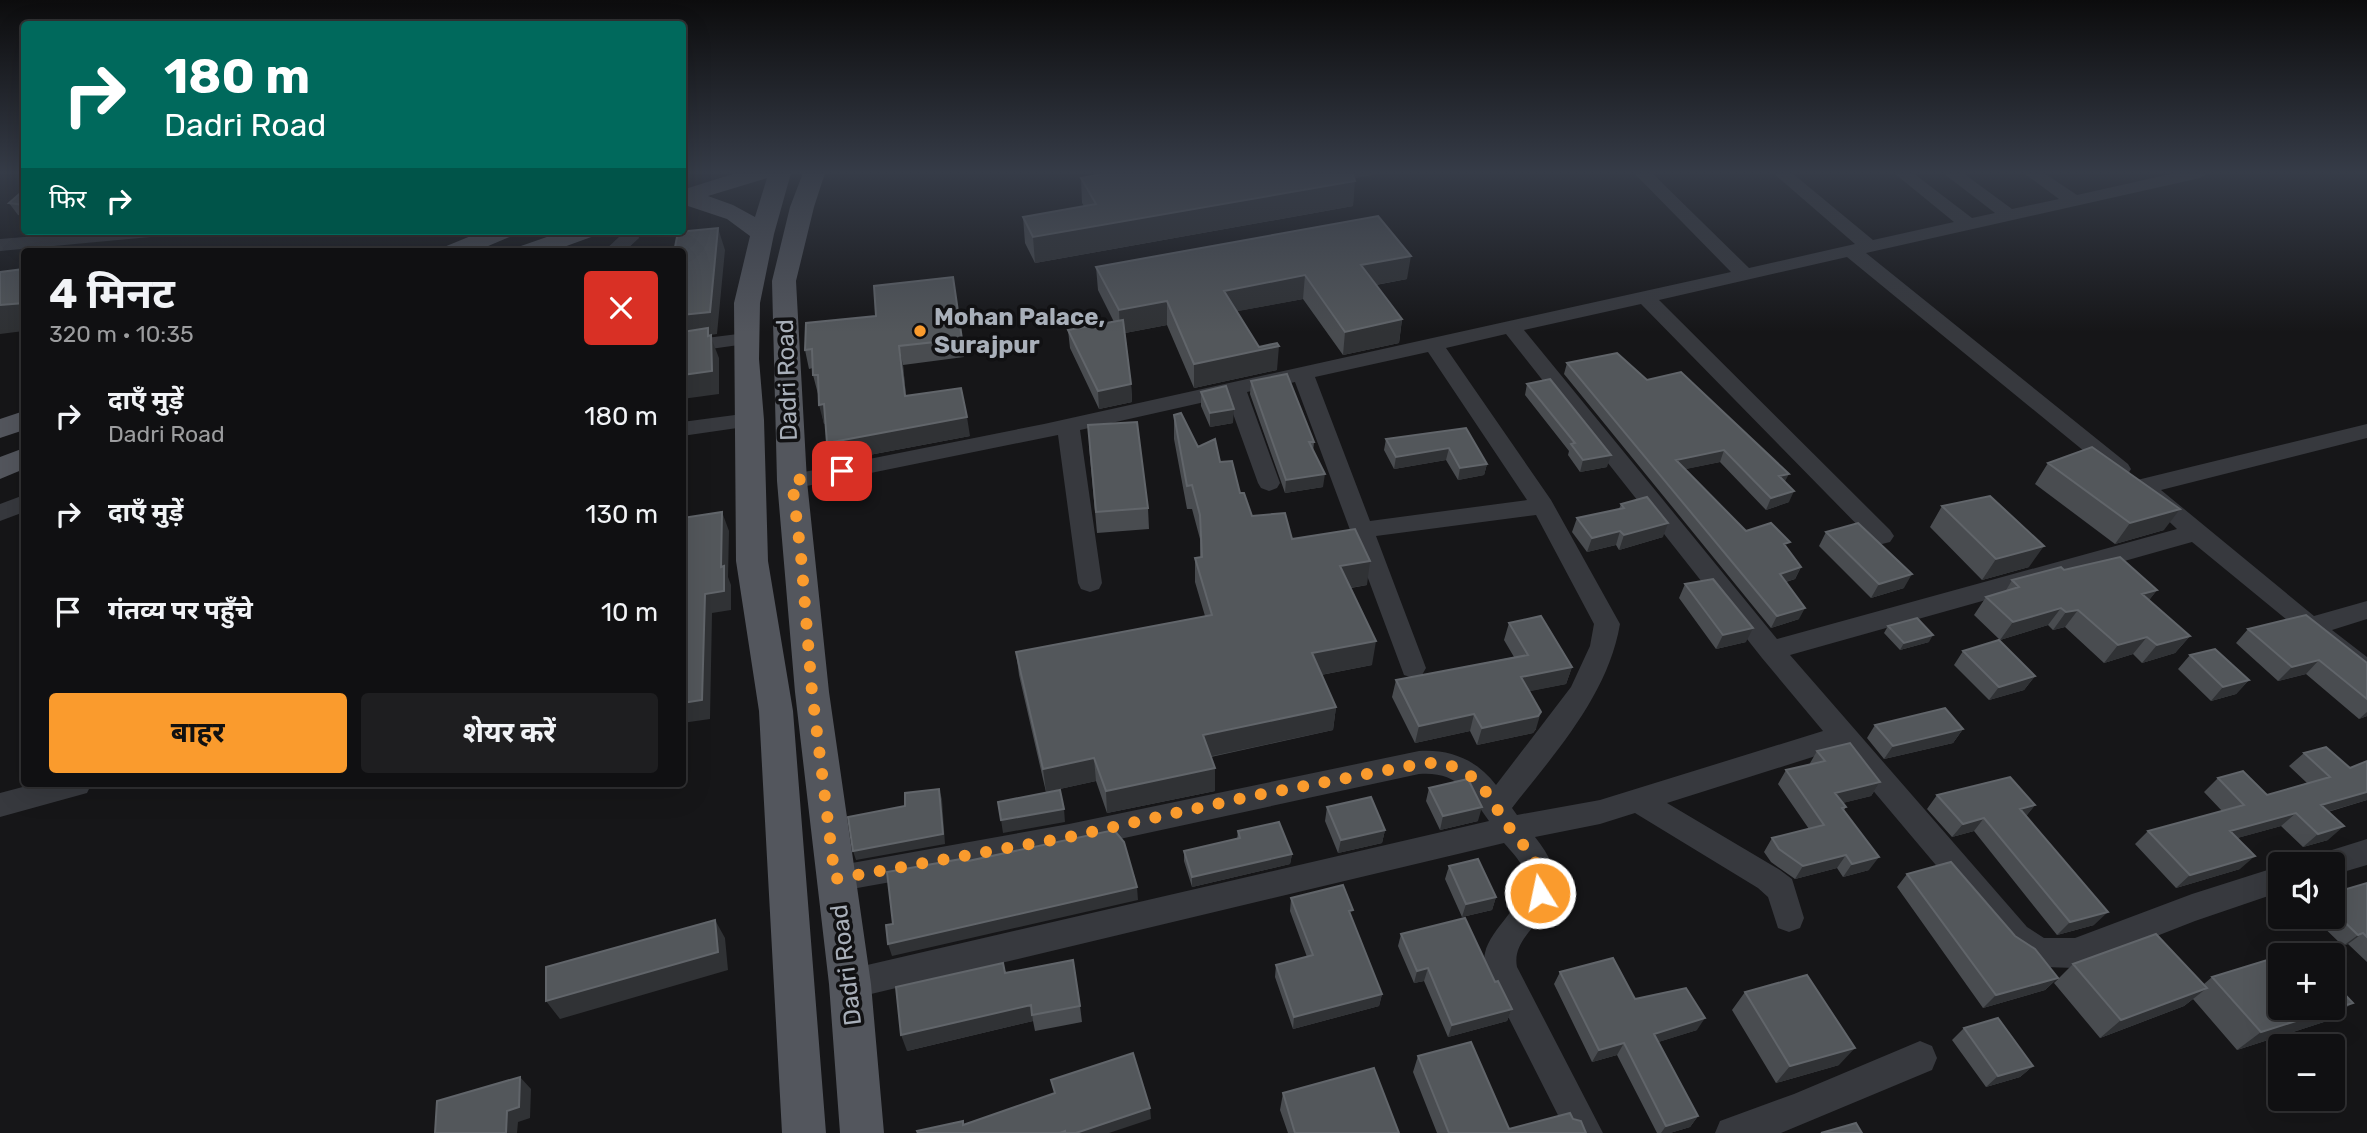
<!DOCTYPE html>
<html lang="hi">
<head>
<meta charset="utf-8">
<style>
	:root { --surface:#101012; --page:#1e1e20; --text:#f1f3f6; --muted:#9c9d9f; --line:#303032; --accent:#fa9b2d }
	body { margin:0; font-family:Rubik,"Noto Sans Devanagari",sans-serif; background:var(--page); color:var(--text); height:100vh; display:flex; flex-direction:column; font-size:26px; white-space:nowrap }
	* { box-sizing:border-box; margin:0 }
	p { font-size:23px; color:var(--muted) }
	.icon { flex:none; width:38px; height:38px; fill:none; stroke:currentColor; stroke-width:2; stroke-linecap:round; stroke-linejoin:round }
	.map { position:relative; flex:1; overflow:hidden }
	.details { position:absolute; left:21px; top:248px; width:665px; height:539px; display:flex; flex-direction:column; background:var(--surface); border-radius:7px; box-shadow:0 7px 28px #0002,0 0 0 2px var(--line) }
	.details>* { flex:none }
	.hud { position:absolute; left:21px; top:21px; width:665px; height:214px; border-radius:7px; box-shadow:0 7px 28px #0002,0 0 0 2px var(--line); background:#00695c; color:#fff; overflow:hidden }
	.tools { position:absolute; left:2268px; top:852px; display:grid; gap:14px }
	.tools a { display:grid; place-items:center; width:77px; height:77px; border-radius:7px; background:var(--surface); box-shadow:0 7px 28px #0002,0 0 0 2px var(--line); font-size:35px }
	.pin { position:absolute; display:grid; place-items:center; width:60px; height:60px; color:#fff; margin:-30px; border-radius:14px; box-shadow:0 4px 10px #0006 }
	.me { position:absolute; width:77px; margin:-38px; rotate:350deg; stroke-linejoin:round; filter:drop-shadow(0 0 5px #0008) }
	.turn { display:flex; align-items:center; gap:24px; height:147px; padding:0 28px; font-size:32px }
	.turn .icon { width:91px; height:91px; stroke-width:2.5 }
	.turn b { display:block; font-size:49px; line-height:60px }
	.then { display:flex; align-items:center; height:66px; padding:0 28px; background:#0003; gap:14px; font-size:26px }
	.round { display:grid; place-items:center; flex:none; width:74px; height:74px; border-radius:7px; background:var(--page) }
	.summary { display:flex; align-items:center; justify-content:space-between; height:119px; padding:0 28px }
	h1 { font-size:42px; font-weight:700; line-height:52px }
	.action { display:flex; gap:14px; margin-top:auto; padding:14px 28px }
	.action a { flex:1; height:80px; border-radius:7px; background:var(--accent); color:#111; font-size:28px; font-weight:700; line-height:80px; text-align:center }
	.action a+a { background:var(--page); color:var(--text) }
	ul { padding:0; list-style:none }
	li { display:flex; align-items:center; gap:21px; height:98px; padding:0 28px }
	li div { flex:1 }
	li b { display:block; font-size:26px }
	li em { font-style:normal }
	.map>svg:first-child { display:block }
</style>
</head>
<body>
<div class="map">
<svg width="2367" height="1133" viewBox="0 0 2367 1133">
	<rect width="100%" height="100%" fill="#161618"/>
	<g fill="none" stroke-linecap="round" stroke-linejoin="round">
		<!-- minor -->
		<path fill="#37393e" fill-rule="evenodd" d="M1634,173h18l97,95 106,-24 -82,-71h19l81,67 81,-18 -60,-49h19l59,45 23,-5 -52,-40h20l49,36 47,-10 -35,-26h20l33,22 98,-22h33l-8,5 -334,75 262,211 3,5 -3,5 -8,3 -8,-3 -265,-217 -188,43 231,230 4,6 -4,6 -8,2 -8,-2 -233,-238 -117,26 253,309 400,-110 -37,-35 -7,-1 -4,-6 4,-6 234,-57v14l-206,52 153,126 53,-15v18l-35,11 35,27v24l-9,-3 -166,-136 -402,113 237,272 17,11h31l117,-44 88,-28v26l-85,29 -120,47 -31,-1 -25,-10 -14,-10 -167,-198 -171,54 113,67 12,9 12,39 -4,10 -11,4 -11,-4 -10,-31 -10,-9 -123,-75 -35,11 -65,13c59,74 -27,85 -18,130l86,166h-36l-80,-158c-1,-7 -4,-15 -2,-22 6,-28 50,-55 39,-83 -4,-10 -13,-19 -20,-27l-654,156 -11,-4 -5,-11 5,-11 11,-4 639,-148c-20,-29 -32,-50 -70,-47l-350,76 -234,42 -11,-4 -4,-9 4,-9 11,-4 234,-42 350,-73c32,-2 58,9 77,34l75,-98 19,-41 4,-22 -58,-109 -160,21 50,132 -4,7 -9,3 -9,-3 -109,-293 -48,10 33,91 -3,5 -8,3 -8,-3 -3,-5 -31,-86 -147,33 22,153 -3,6 -9,3 -9,-3 -3,-6 -20,-148 -266,54 -8,-3 -3,-5 3,-5 260,-52 687,-152zM1506,334l256,324 61,73 -223,69 -83,15 -5,-7c43,-55 96,-113 108,-184l-69,-124 -105,-152zM1428,352l99,148 -157,21 -55,-144z
			M97,231h73l-9,5 -161,15v-12z
			M619,231h18l2,7 -15,14h-21l17,-16z
			M746,333l7,2 3,4 -3,4 -71,10v-12z
			M750,413l8,2 3,5 -3,5 -76,11v-14z
			M24,495v17l-24,9v-17z
			M34,784h57v1l-4,8 -87,24v-24z
			M2367,839v26l-34,10v-11h-21l4,-9z
			M1920,1041l12,5 5,12 -5,12 -151,63h-66l5,-12 74,-27z"/>
		<!-- major -->
		<path fill="#53565d" fill-rule="evenodd" d="M736,173h55l-17,61 -14,69 -1,56 5,61 4,141 25,150 33,422h-44l-23,-422 -23,-150 -2,-258 16,-67 -23,-17 -45,-15v-14zM767,178l-12,39 -22,-12 -25,-9z
			M803,173h22l-11,34 -18,74 11,200 22,211 42,292 13,149h-44l-11,-149 -34,-292 -18,-211 -5,-200 18,-74z
			M483,231h33l-4,5 -38,16h-33l3,-5z
			M564,231h34l-4,5 -44,16h-35l3,-5z
			M24,411v19l-24,8v-19z
			M24,448v21l-24,10v-22z"/>
	</g>
	<!-- wall -->
	<path fill="#494c50" d="M1108,173h274l-28,5 -1,28 -318,57 -10,-20 -2,-26 61,-11 -2,-3 -1,-25z
		M9,203l15,2v11l-6,-1z
		M1096,267l311,12 -31,6 26,34 -3,24 -56,12 -40,-56 -66,12 22,36 18,23 -83,18 -27,-63 -42,8 6,51 1,18 -33,7 -29,-61 -2,-18 46,-8 -16,-32z
		M953,277l11,80 -61,8 3,31 64,40 -138,26 -5,-19 -1,-19h-2l-6,-30 -5,-19v-7l-4,1 -4,-19 71,-34z
		M1567,363l80,17 138,102 4,20 -23,8 -46,-48 -35,7 61,62 41,17 14,19 -6,12 -9,3 13,37 -28,9 -207,-254z
		M1251,381l63,61 -1,10 10,35 -38,6 -35,-99z
		M1527,384l80,83 -27,5 -12,-17 1,-4 -44,-56z
		M1201,392l32,31 -23,4 -9,-21z
		M1174,415l24,32 22,15 20,31 12,23 40,23 75,46 -16,3 21,77 -51,10 15,32 -3,23 -122,27 4,34 -108,22 -11,-32 -50,11 -27,-117 -3,-23 189,-36 -10,-34v-24l5,-1v-18l-8,-30h-5l-13,-70z
		M1466,428l21,36 -3,11 -26,5 -12,-20 -52,9 -10,-19 2,-11z
		M1089,446l59,62 1,21 -52,4z
		M2048,463l116,67 -49,14 -80,-60z
		M1621,504l42,33 -44,13 -3,-5 -29,7 -15,-20 5,-14 42,-9z
		M1942,506l87,61 -47,13 -52,-53z
		M1826,532l78,56 -33,10 -52,-52z
		M2064,570l93,20 -8,10 41,36 -15,17 -33,10 -9,-9 -29,9 -39,-36 -12,3 -5,-5 -48,15 -26,-25 12,-18 19,-5 7,-12z
		M1685,584l61,58 -30,7 -37,-51z
		M1509,623l63,44 -6,17 -37,7 7,38 -3,4 -56,12 -7,-14 -55,12 -23,-46 4,-17 118,-23 -10,-17z
		M1888,626l41,16 -29,8 -16,-17z
		M2248,629l119,34v53l-8,3 -53,-45 -28,7 -42,-38z
		M1963,651l72,25 -11,14 -35,10 -35,-35z
		M2190,655l59,25 -13,14 -25,7 -33,-32z
		M1875,725l88,4 -10,14 -69,16 -17,-21z
		M1817,751l63,31 -9,14 -29,7 4,4 -2,3 25,60 -26,7 -6,-9 -42,11 -24,-17 -7,-10 8,-14 37,-9 -31,-45 8,-14 23,-5z
		M2304,753l46,15 17,-7v39l-39,12v28l-25,7 -22,-21 -44,12 3,31 -64,19 -41,-44 13,-13 74,-20 -18,-19 14,-14 49,17 40,-12 -18,-17z
		M1429,788l49,33 -38,9 -14,-29z
		M1937,795l98,10 -9,11 68,109 -37,10 -83,-104 -22,6 -25,-28z
		M1327,807l58,23 -3,13 -44,10 -13,-32z
		M1238,831l54,23 -2,10 -98,23 -8,-26v-10l53,-12z
		M1449,866l47,31 -4,13 -30,7 -17,-38z
		M1907,874l108,62 43,42 -13,12 -62,18 -86,-121z
		M2367,883v79l-19,-18 -5,2 -30,-29h20v-24z
		M1291,898l61,21 30,75 -3,12 -86,23 -18,-52 1,-12 31,-8 -17,-46z
		M1401,934l94,48 17,27 -5,12 -59,16 -24,-56 -10,2 -16,-37z
		M2073,964l131,20 8,-7 115,44 -90,29 -44,-51 -9,7 -84,32 -46,-55z
		M1560,972l75,27 62,31 -39,12 40,74 -8,11 -20,6h-13l-40,-78 -25,7 -38,-78z
		M1005,973l75,33 2,16 -47,9 -2,-10 -126,30z
		M1745,992l94,73 -63,18 -44,-73z
		M1964,1028l69,38 -13,11 -34,10 -34,-47z
		M1418,1056l91,73 64,-10 13,14h-149l-24,-61z
		M1283,1093l116,40h-111l-8,-23z"/>
	<!-- shaded-wall -->
	<path fill="#303235" d="M1341,173h41l-41,8z
		M1355,181l-2,25 -318,57 -2,-26z
		M718,228l7,22 -8,84 -7,1 9,23v36l-37,5v-84z
		M1411,256l-4,23 -48,9 2,-23z
		M1305,275l-2,24 -80,15 1,-23z
		M1167,301v24l-47,9 -1,-24z
		M24,303v28l-24,3v-29z
		M1402,319l-3,24 -56,12 2,-23z
		M899,346l4,19 5,50 -3,-19z
		M1279,346l-2,24 -83,18v-24z
		M1131,384l1,18 -33,7 -1,-18z
		M824,404l5,19 -5,1 -5,-19z
		M1234,409l-1,14 -23,4v-14z
		M967,417l3,19 -138,26 -5,-19z
		M1449,448l-3,12 -52,9 2,-12z
		M1724,450l-4,12 -48,10 4,-12z
		M1611,455l-4,12 -27,5 3,-12z
		M1487,464l-3,11 -26,5 2,-12z
		M1325,474l-2,13 -38,6 1,-13z
		M1789,474l-6,11 -4,-9z
		M1794,491l-5,11 -23,8 5,-12z
		M2180,509l-16,21 -49,14 15,-21z
		M722,512l7,19 -1,46 3,8v25l-19,3 -2,106 -28,4v-20l23,-109 16,-27z
		M1668,523l-5,14 -44,13 5,-15z
		M1620,531l-4,14 -29,7 5,-14z
		M2044,546l-15,21 -47,13 14,-21z
		M1370,561l-3,24 -30,5 3,-24z
		M1801,567l-6,12 -21,6 6,-11z
		M1912,574l-8,14 -33,10 8,-14z
		M2157,590l-14,18 -1,-14z
		M1805,608l-6,11 -28,9 6,-12z
		M2061,608l-13,17 -48,15 13,-18z
		M2078,610l-13,17 -12,3 13,-18z
		M1753,628l-7,14 -30,7 7,-14z
		M1933,635l-4,7 -29,8 4,-7z
		M2190,636l-15,17 -33,10 15,-18z
		M2147,637l-14,17 -29,9 14,-18z
		M1376,641l-4,24 -62,12 2,-24z
		M2319,660l-13,14 -28,7 14,-14z
		M1572,667l-6,17 -50,10 5,-17z
		M2035,676l-11,14 -35,10 10,-13z
		M2249,680l-13,14 -25,7 12,-14z
		M1336,707l-3,23 -130,28v-23z
		M1541,712l-5,17 -3,4 -56,12 5,-17z
		M2367,712v4l-8,3z
		M1474,714l-4,17 -55,12 4,-17z
		M1963,729l-10,14 -69,16 9,-13z
		M1094,758l2,23 -50,11 -3,-23z
		M1215,768v23l-108,22 -1,-22z
		M1880,782l-9,14 -44,11 8,-14z
		M939,789l3,10 3,45 -89,16 -3,-9z
		M2367,792v8l-61,18 15,-13z
		M2035,805l-11,14 -4,-10z
		M1482,807l-4,14 -38,9 3,-14z
		M1064,809l1,13 -62,11 -2,-13z
		M2296,813l-15,13 -65,18 14,-13z
		M1984,818l-10,13 -22,6 11,-13z
		M2344,826l-16,14 -25,7 15,-13z
		M1385,830l-3,13 -44,10 3,-13z
		M1292,854l-2,10 -98,23v-10z
		M1846,855l-9,13 -42,11 8,-13z
		M2255,856l-15,13 -64,19 14,-13z
		M1879,857l-10,13 -26,7 9,-13z
		M1137,887l1,13 -246,56 -4,-12z
		M1496,897l-4,13 -30,7 4,-13z
		M2108,912l-14,13 -37,10 13,-13z
		M715,920l10,18 3,32 -168,49 -14,-18z
		M2363,933l-15,11 -5,2 15,-11z
		M1428,968l-4,13 -10,2 3,-12z
		M2058,978l-13,12 -62,18 13,-13z
		M2207,988l-23,18 -84,32 21,-18z
		M1382,994l-3,12 -86,23 1,-12z
		M2353,1003l-26,18 -90,29 24,-18z
		M1031,1005l2,16 -126,30 -6,-16z
		M1512,1009l-5,12 -59,16 4,-12z
		M1705,1018l-8,12 -51,16 8,-12z
		M1624,1043l-7,12 -25,7 7,-12z
		M1855,1048l-16,17 -63,18 14,-17z
		M2033,1066l-13,11 -34,10 12,-11z
		M520,1077l11,12 -1,29 -12,4 -1,11h-11l1,-22z
		M1150,1108l1,11 -42,14h-33z
		M1698,1116l-8,11 -20,6h-9l5,-7z"/>
	<!-- building -->
	<path fill="#53575b" stroke="#61656a" stroke-width="2" d="M1108,173h244l3,8 -322,56 -10,-20 73,-13 -15,-26z
		M24,190v15l-15,-2z
		M1378,216l33,40 -50,9 41,54 -57,13 -40,-57 -81,16 35,56 18,-4 2,3 -85,18 -27,-63 -48,9 -23,-43z
		M718,228l-8,84 -28,3v-63h-8l4,-20z
		M24,269v34l-24,2v-33z
		M953,277l9,62 -63,7 6,50 56,-8 6,29 -140,26 -3,-39 -5,1 -1,-30h-5l-1,-26 -7,1 1,-27 70,-7 -2,-30z
		M1123,320l8,64 -33,7 -30,-61z
		M708,328v8l3,-1 1,36 -30,4v-43z
		M1617,353l30,27 34,-8 108,102 -10,2 15,15 -23,7 -47,-48 -48,10 70,71 25,-8 19,19 -6,2 17,23 -21,7 25,34 -28,8 -210,-253z
		M1287,374l27,68h-5l16,32 -39,6 -35,-99z
		M1550,379l61,76 -28,5 -12,-16 4,-1 -48,-59z
		M1226,386l8,23 -24,4 -9,-21z
		M1181,413l17,34 17,-8 5,23 12,-1 8,32h4l8,23 33,-3 7,26 63,-10 15,32 -30,5 36,75 -64,12 24,54 -133,28 12,33 -109,23 -12,-33 -51,11 -27,-117 196,-37 -17,-57 7,-1 -2,-42 -8,-30 -5,1 -13,-71z
		M1137,422l11,86 -52,4 -8,-87z
		M1466,428l21,36 -27,4 -11,-20 -53,9 -10,-18z
		M2092,447l88,62 -50,14 -82,-60z
		M1990,496l54,50 -48,13 -54,-53z
		M1647,497l21,26 -44,12 -4,-4 -28,7 -15,-20 47,-10 -3,-4z
		M722,512l-1,55 3,-1v25l-19,3 -3,106 -20,3v-185z
		M1858,523l54,51 -33,10 -53,-52z
		M2120,557l37,33 -15,4 48,42 -33,9 -10,-8 -29,8 -40,-35 -12,2 -5,-4 -48,14 -27,-25 33,-10 -7,-7 49,-13 3,3z
		M1713,579l40,49 -30,7 -38,-51z
		M2306,615l61,48v36l-48,-39 -27,7 -44,-38z
		M1541,616l31,51 -51,10 20,35 -3,4 -56,12 -8,-14 -55,12 -23,-46 132,-25 -19,-32z
		M1917,618l16,17 -29,8 -16,-17z
		M1999,640l36,36 -36,11 -36,-36z
		M2215,649l34,31 -26,7 -33,-32z
		M1945,708l18,21 -70,17 -18,-21z
		M1850,743l30,39 -45,11 11,14 -4,1 37,49 -27,7 -6,-9 -43,11 -24,-17 -7,-11 52,-13 -38,-55 39,-9 -8,-10z
		M2326,747l24,21 17,-7v31l-46,13 23,21 -26,8 -22,-21 -66,18 25,25 -65,19 -42,-44 96,-26 -26,-27 25,-7 24,24 63,-18 -26,-24z
		M2010,777l25,28 -15,4 88,103 -38,10 -86,-104 -21,6 -26,-29z
		M1468,779l14,28 -39,9 -14,-28z
		M939,789l4,45 -90,17 -5,-34 57,-11v-13z
		M1060,790l4,19 -63,11 -3,-18z
		M1371,797l14,33 -44,10 -14,-33z
		M1279,822l13,32 -100,23 -8,-26 56,-13 -2,-7z
		M1114,830l10,12 13,45 -249,57 -2,-19 7,-1 -6,-52 80,-14 1,3z
		M1478,859l18,38 -30,7 -17,-38z
		M1951,862l64,74 20,13 23,29 -62,17 -89,-121z
		M2367,883v54l-4,-4 -5,2 -25,-24v-18z
		M1343,885l10,25 -4,1 33,83 -88,23 -18,-52 37,-10 -22,-57z
		M1465,918l30,64 3,-1 14,28 -60,16 -24,-57 -11,3 -16,-37z
		M715,920l3,32 -172,49v-34z
		M2156,934l51,54 -86,32 -48,-56z
		M2302,950l5,6h-24z
		M2280,956v52h53v-26l20,21 -92,29 -49,-55z
		M1613,958l22,41 51,-11 19,30 -51,16 44,82 -32,10 -42,-83 -25,7 -39,-78z
		M1073,960l7,46 -48,9 -1,-10 -130,30 -5,-48 107,-24 2,10z
		M1807,975l48,73 -65,18 -45,-74z
		M1998,1018l35,48 -35,10 -34,-48z
		M1471,1042l38,87 61,-16 3,6 8,2 5,12h-137l-31,-77z
		M1133,1053l17,55 -74,25h-11v-2l-5,2h-142l-1,-2 46,-10v4l92,-32 -4,-13z
		M1374,1068l25,65h-104l-12,-40z
		M520,1077l-1,30 -12,4 -1,22h-71l2,-32z
		M1856,1123l6,10h-41z"/>
	<!-- sky -->
	<linearGradient id="sky" x2="0" y2="1"><stop stop-color="#0c0c0d"/><stop offset="0.52" stop-color="#363c48"/><stop offset="1" stop-color="#363c48" stop-opacity="0"/></linearGradient>
	<rect width="2367" height="332" fill="url(#sky)"/>
	<g fill="none" stroke-linecap="round" stroke-linejoin="round">
		<!-- route -->
		<path stroke="#fa9b2d" stroke-width="12" stroke-dasharray="0 21.6" d="M842,471l-50,10 9,75 11,136 23,187 234,-42 178,-40 178,-34c14,0 25,1 38,8 23,12 33,40 48,59 10,13 23,25 28,41 3,8 2,14 1,22"/>
	</g>
	<!-- markers -->
	<circle fill="#fa9b2d" stroke="#111113" stroke-width="2.5" cx="920" cy="331" r="7"/>
	<g text-anchor="middle" stroke-width="7" stroke-linejoin="round" paint-order="stroke">
		<!-- poi labels -->
		<g font-size="24" font-weight="bold" fill="#a8afb9" stroke="#111113" text-anchor="start">
			<text x="934" y="325">Mohan Palace,<tspan x="934" dy="28">Surajpur</tspan></text>
		</g>
		<!-- street labels -->
		<g font-size="24" fill="#a8afb9" stroke="#111113">
			<text transform="translate(787 380) rotate(-92)" y="8">Dadri Road</text>
			<text transform="translate(846 965) rotate(-97)" y="8">Dadri Road</text>
		</g>
	</g>
</svg>
<div class="tools">
<a><svg class="icon" aria-label="sound" viewBox="0 0 24 24"><path d="M4 9h4l5-4v14l-5-4H4zM17 9q2 3 0 6"/></svg></a>
<a>+</a>
<a>−</a>
</div>
<div class="pin" style="left:842px;top:471px;background:#d93025"><svg class="icon" aria-label="arrive" viewBox="0 0 24 24"><path d="M6 21V4h12l-3 4 3 4H6"/></svg></div>
<svg class="me" style="left:1540px;top:893px" viewBox="-20 -20 40 40"><circle r="17" fill="#fa9b2d" stroke="#fff" stroke-width="3"/><path d="M0-11L8 9 0 5-8 9z" fill="#fff"/></svg>
<div class="hud">
<div class="turn"><svg class="icon" aria-label="right" viewBox="0 0 24 24"><path d="M7 20v-9h11M14 6l5 5-5 5"/></svg><div><b>180 m</b>Dadri Road</div></div>
<div class="then">फिर<svg class="icon" aria-label="right" viewBox="0 0 24 24"><path d="M7 20v-9h11M14 6l5 5-5 5"/></svg></div>
</div>
<section class="details">
<div class="summary"><div><h1>4 मिनट</h1><p>320 m · 10:35</p></div><a class="round" style="background:#d93025;color:#fff"><svg class="icon" aria-label="close" viewBox="0 0 24 24"><path d="M6 6l12 12M18 6L6 18"/></svg></a></div>
<ul>
<li><svg class="icon" aria-label="right" viewBox="0 0 24 24"><path d="M7 20v-9h11M14 6l5 5-5 5"/></svg><div><b>दाएँ मुड़ें</b><p>Dadri Road</p></div><em>180 m</em></li>
<li><svg class="icon" aria-label="right" viewBox="0 0 24 24"><path d="M7 20v-9h11M14 6l5 5-5 5"/></svg><div><b>दाएँ मुड़ें</b></div><em>130 m</em></li>
<li><svg class="icon" aria-label="arrive" viewBox="0 0 24 24"><path d="M6 21V4h12l-3 4 3 4H6"/></svg><div><b>गंतव्य पर पहुँचे</b></div><em>10 m</em></li>
</ul>
<div class="action"><a>बाहर</a><a>शेयर करें</a></div>
</section>
</div>
</body>
</html>
